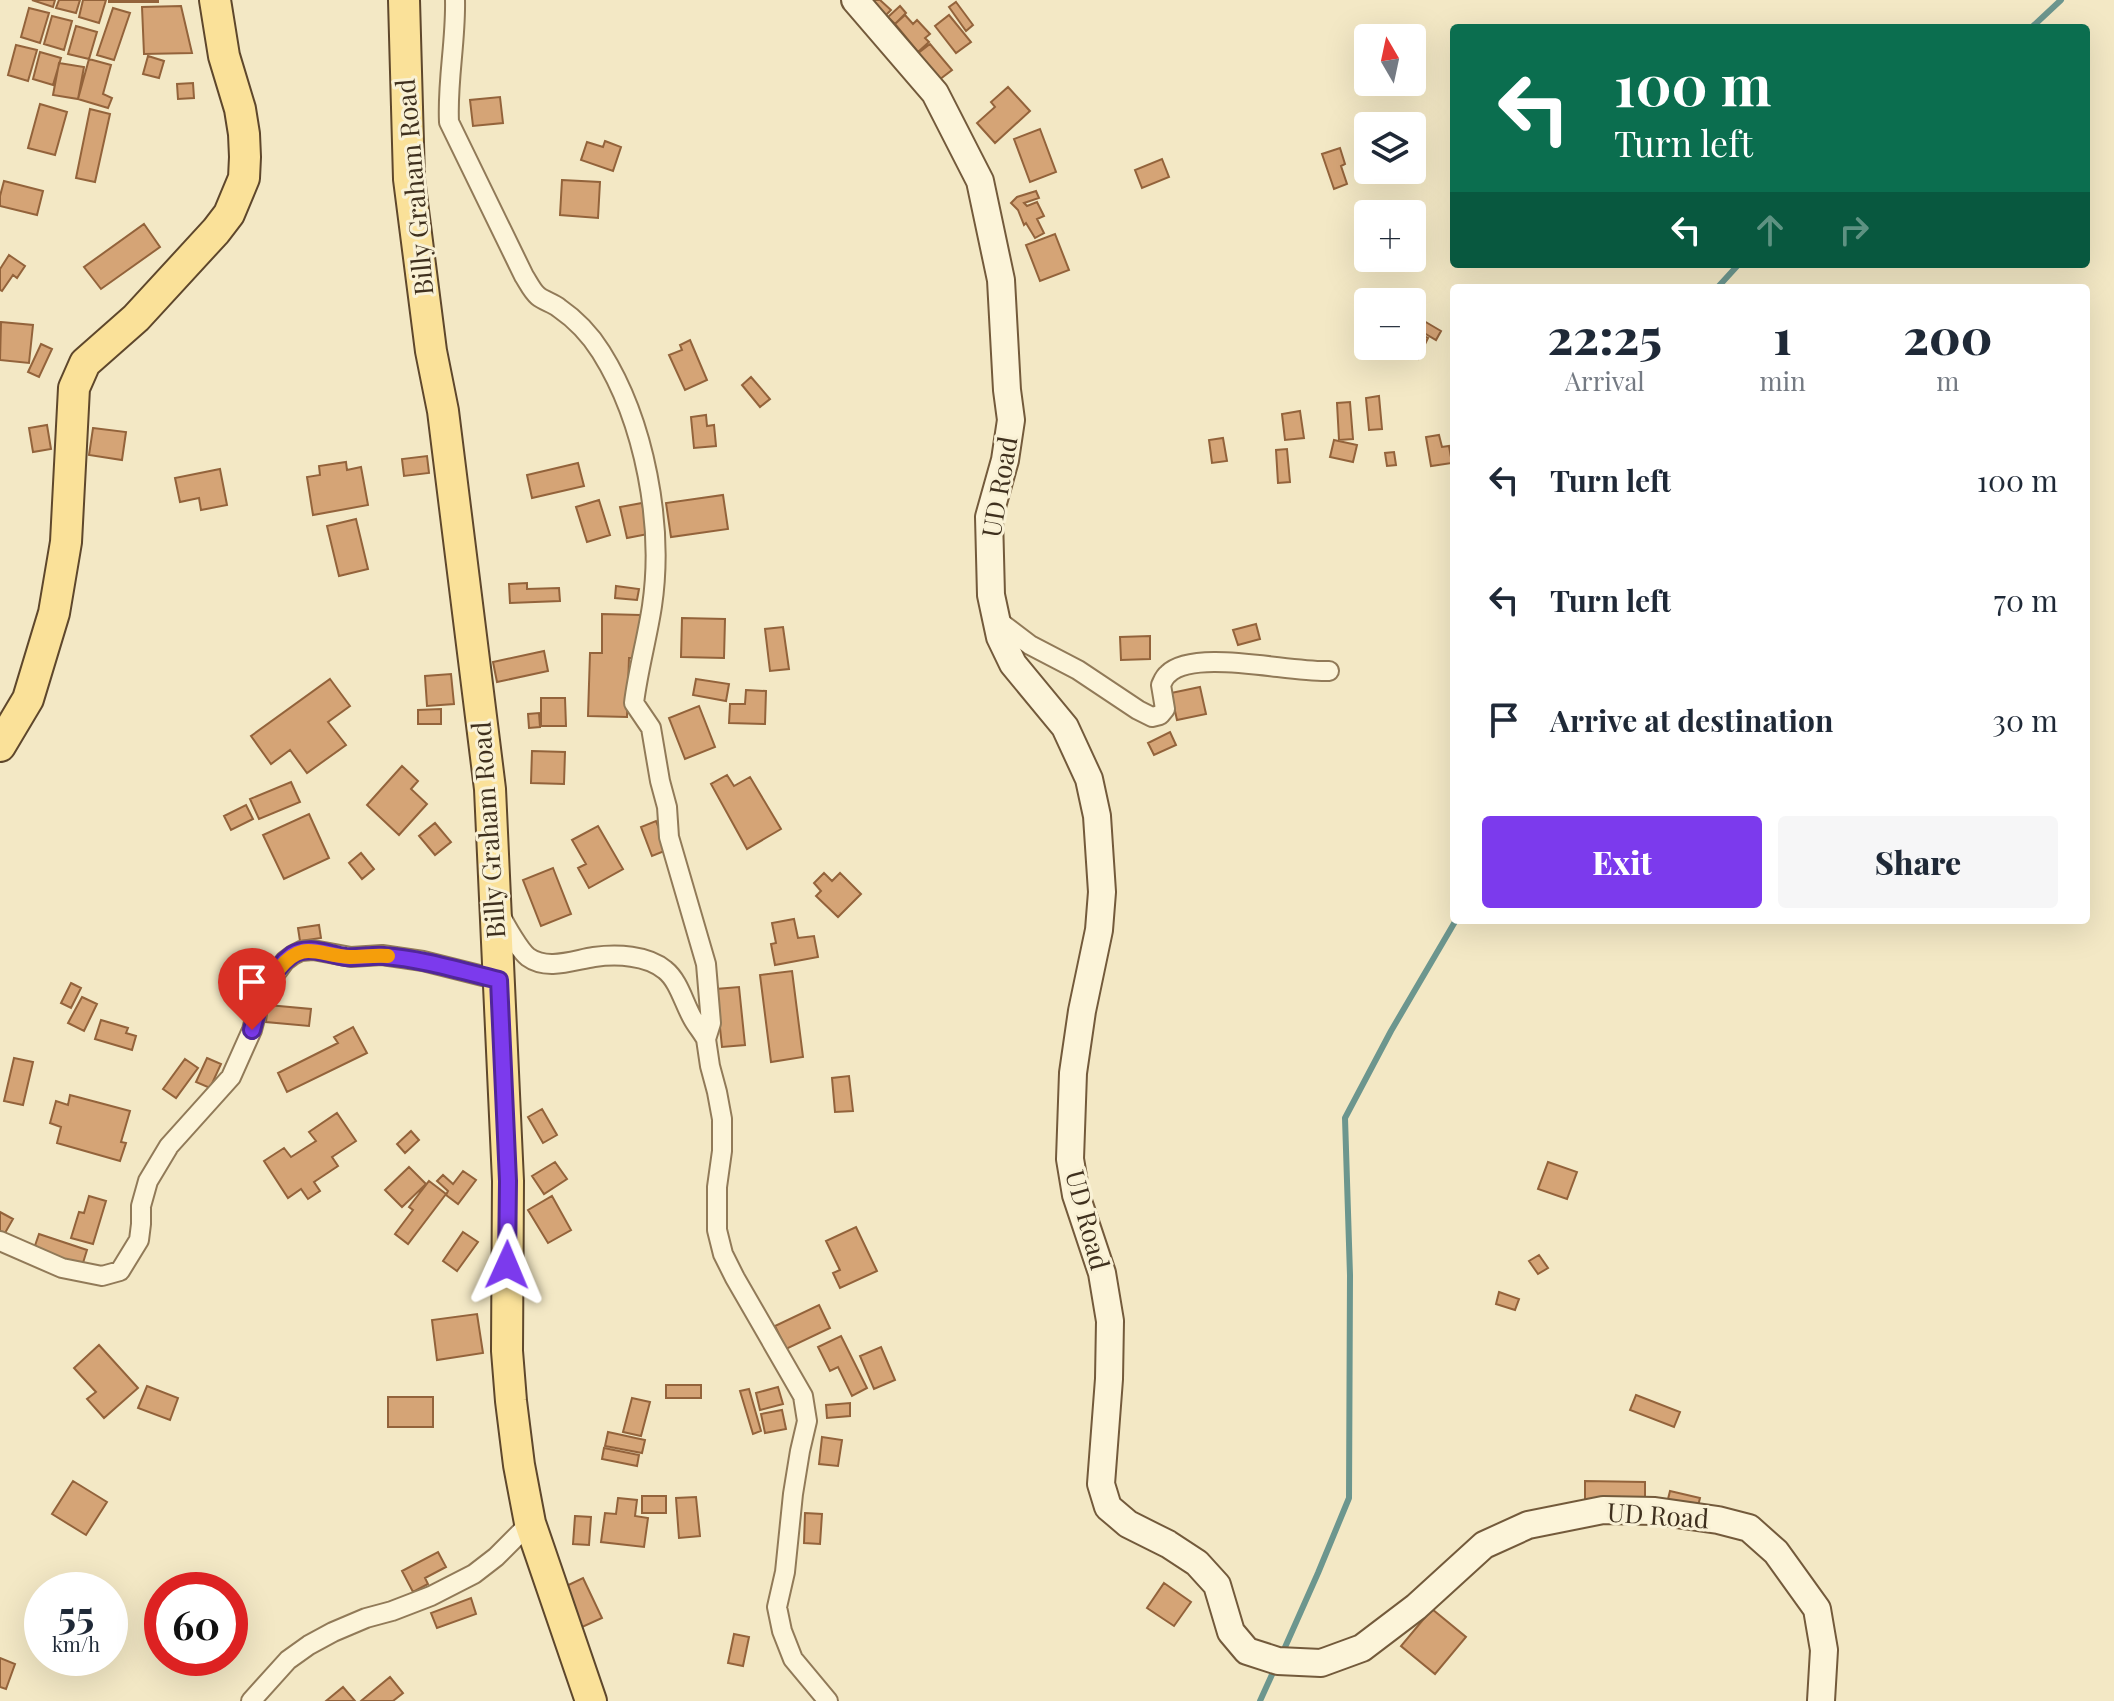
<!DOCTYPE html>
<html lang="en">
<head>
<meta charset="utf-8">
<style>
	:root { --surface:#fff; --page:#f6f6f7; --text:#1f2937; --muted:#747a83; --accent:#7c3aed }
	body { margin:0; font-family:"Playfair Display",serif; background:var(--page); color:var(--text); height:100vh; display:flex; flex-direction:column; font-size:30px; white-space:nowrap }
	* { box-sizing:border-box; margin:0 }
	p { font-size:26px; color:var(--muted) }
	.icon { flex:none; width:44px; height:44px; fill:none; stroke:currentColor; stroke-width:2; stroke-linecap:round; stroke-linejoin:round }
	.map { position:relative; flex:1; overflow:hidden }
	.panel { position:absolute; left:1450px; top:284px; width:640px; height:640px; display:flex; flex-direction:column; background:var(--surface); border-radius:8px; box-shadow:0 8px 32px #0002 }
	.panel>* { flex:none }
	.banner { position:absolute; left:1450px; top:24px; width:640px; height:244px; border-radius:8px; box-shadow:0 8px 32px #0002; background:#0b6e4f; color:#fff; overflow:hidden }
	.needle { width:52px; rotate:351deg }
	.buttons { position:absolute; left:1354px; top:24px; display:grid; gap:16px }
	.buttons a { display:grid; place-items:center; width:72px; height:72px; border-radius:8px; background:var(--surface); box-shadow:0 8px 32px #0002; font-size:40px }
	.speed { position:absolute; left:24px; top:1572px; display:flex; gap:16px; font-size:40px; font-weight:700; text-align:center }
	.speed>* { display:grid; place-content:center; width:104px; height:104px; border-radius:50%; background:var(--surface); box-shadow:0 8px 32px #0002; line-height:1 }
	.speed small { font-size:20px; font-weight:400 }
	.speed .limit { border:12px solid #d22; background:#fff; color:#111 }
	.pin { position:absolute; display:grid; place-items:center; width:68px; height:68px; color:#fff; margin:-82px -34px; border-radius:50% 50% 50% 0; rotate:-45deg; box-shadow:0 0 8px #0007 }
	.pin .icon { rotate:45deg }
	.me { position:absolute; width:88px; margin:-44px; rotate:1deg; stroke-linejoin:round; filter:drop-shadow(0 0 6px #0008) }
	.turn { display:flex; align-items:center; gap:28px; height:168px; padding:0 32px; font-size:36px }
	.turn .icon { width:104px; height:104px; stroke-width:2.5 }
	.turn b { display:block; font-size:56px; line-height:68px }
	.lanes { display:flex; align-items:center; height:76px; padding:0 32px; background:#0003; justify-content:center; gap:40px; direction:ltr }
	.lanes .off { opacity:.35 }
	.eta { display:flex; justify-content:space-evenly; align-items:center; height:136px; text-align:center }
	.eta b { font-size:48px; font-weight:800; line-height:56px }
	.cta { display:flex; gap:16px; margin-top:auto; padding:16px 32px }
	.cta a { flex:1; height:92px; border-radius:8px; background:var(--accent); color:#fff; font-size:32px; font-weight:800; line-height:92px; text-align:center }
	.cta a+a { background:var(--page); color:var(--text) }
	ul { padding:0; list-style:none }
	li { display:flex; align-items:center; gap:24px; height:120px; padding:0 32px }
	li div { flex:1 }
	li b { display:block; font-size:30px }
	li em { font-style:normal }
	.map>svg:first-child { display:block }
</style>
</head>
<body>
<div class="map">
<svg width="2114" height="1701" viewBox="0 0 2114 1701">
	<rect width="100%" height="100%" fill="#f3e8c5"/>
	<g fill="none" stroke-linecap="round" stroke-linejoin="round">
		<!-- stream -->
		<path stroke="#6c968e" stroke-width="6" d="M2031,28l30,-28
			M1717,288l22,-24
			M1282,1654l36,-81 31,-75 1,-223 -5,-157 46,-87 65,-111
			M1260,1701l15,-33"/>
	</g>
	<!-- building -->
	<path fill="#d5a476" stroke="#93633b" stroke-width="2" d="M32,0h23l-2,7z
		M59,0h21l-4,13 -20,-5z
		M83,0h23l-7,23 -20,-6z
		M109,0h49v2h-49z
		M874,0h6l11,10 -7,7 -14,-13z
		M956,2l17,23 -7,6 -17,-24z
		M181,6l11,47 -48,1 -2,-47z
		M900,6l6,7 -11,11 -7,-7z
		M29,8l20,5 -9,30 -19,-6z
		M113,8l17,5 -16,47 -17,-5z
		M905,15l8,9 4,-4 13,14 -5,4 4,4 -11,10 -23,-28z
		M949,15l22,27 -15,11 -21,-27z
		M52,16l20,5 -8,29 -20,-6z
		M76,26l21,6 -8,27 -21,-5z
		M930,44l22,26 -13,10 -22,-26z
		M16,45l21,5 -9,31 -20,-6z
		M40,52l21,6 -8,27 -20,-6z
		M148,56l16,5 -5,17 -16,-4z
		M89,59l22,6 -8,29 9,4 -4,10 -30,-9z
		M59,63l25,4 -6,32 -25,-4z
		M193,83l1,15 -16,1 -1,-15z
		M1008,87l22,24 -35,32 -18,-20 18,-16 -4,-5z
		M500,97l3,26 -30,3 -3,-26z
		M40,104l27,8 -12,43 -27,-7z
		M90,109l20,5 -15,68 -19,-4z
		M1040,129l16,43 -26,10 -16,-43z
		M605,141l16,6 -8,24 -32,-11 6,-18 16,5z
		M1340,148l5,16 -4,2 6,18 -13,5 -12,-35z
		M1162,159l7,18 -27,11 -7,-18z
		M562,180l38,2 -2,36 -38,-3z
		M4,181l39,10 -6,24 -37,-9v-10z
		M1036,191l3,7 -15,5 3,3 10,-4 7,14 -7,3 7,14 -9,5 -9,-15 -2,2 -6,-15 -7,-7 6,-6z
		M144,224l16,23 -59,42 -17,-22z
		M1055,234l14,36 -29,11 -14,-36z
		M9,255l16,11 -8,12 -4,-3 -11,16 -2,-1v-21z
		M1424,321l17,10 -5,9 -17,-10z
		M1,322l32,3 -4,38 -29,-3z
		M1417,333l11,5 -10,21 -10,-5z
		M690,340l17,40 -22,10 -16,-35 13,-5 -2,-5z
		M41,344l11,5 -13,28 -11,-5z
		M751,377l19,22 -10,8 -18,-22z
		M1379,396l3,33 -13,1 -3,-32z
		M1350,402l3,37 -14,1 -2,-37z
		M1300,411l4,27 -19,2 -3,-26z
		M706,415l1,11 7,-1 2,21 -22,2 -3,-31z
		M47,425l4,24 -18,3 -4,-24z
		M93,428l33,4 -4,28 -33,-5z
		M1439,435l3,12 7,-1 3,17 -21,3 -5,-29z
		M1223,438l4,23 -15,2 -3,-23z
		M1334,440l23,5 -4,17 -23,-5z
		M1287,449l3,33 -12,1 -2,-33z
		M1394,452l2,13 -9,1 -2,-13z
		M427,456l2,17 -25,3 -2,-17z
		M346,462l1,8 14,-3 7,38 -55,10 -6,-38 13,-2 -1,-9z
		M578,463l6,23 -52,12 -5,-23z
		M220,469l7,36 -26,5 -2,-12 -19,4 -5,-24z
		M723,495l5,34 -57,8 -5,-34z
		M599,500l11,35 -23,7 -11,-35z
		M642,503l6,31 -21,4 -7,-31z
		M356,519l12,50 -29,7 -12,-50z
		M527,583v6l32,-1 1,13 -50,2 -1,-19z
		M616,586l23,3 -2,11 -22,-2z
		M602,614l38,1v43h-11l-2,59 -39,-1 2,-63h12z
		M682,618l43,1 -1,39 -43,-1z
		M1256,624l4,15 -22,6 -5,-15z
		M783,627l6,42 -19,2 -5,-42z
		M1150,636v23l-29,1 -1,-23z
		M544,651l4,20 -51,11 -4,-20z
		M451,674l3,30 -27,2 -2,-30z
		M330,679l20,27 -22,16 18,23 -39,28 -17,-23 -19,14 -20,-28z
		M696,679l33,5 -3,17 -33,-6z
		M1200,687l6,27 -29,6 -6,-27z
		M746,690l20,1 -1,33 -36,-1 1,-19h15z
		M541,698h24l1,28h-25z
		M699,706l16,41 -30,12 -16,-41z
		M441,709v15h-23v-14z
		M539,713l1,14 -11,1 -1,-14z
		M1170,732l6,13 -22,10 -6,-12z
		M532,751l33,1 -1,32 -33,-1z
		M402,766l16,15 -7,8 16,15 -28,31 -32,-30z
		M727,775l7,11 16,-9 31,52 -34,20 -36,-65z
		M291,782l9,20 -41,17 -9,-20z
		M246,805l7,14 -22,11 -7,-14z
		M309,814l20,44 -45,21 -21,-44z
		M656,821l11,29 -15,6 -11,-29z
		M435,823l16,19 -16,13 -16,-19z
		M598,826l25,43 -34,19 -11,-20 8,-4 -14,-24z
		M361,853l13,16 -12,10 -13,-16z
		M553,868l18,46 -30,12 -18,-46z
		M824,873l8,8 8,-8 21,21 -23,23 -22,-21 5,-5 -7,-8z
		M794,919l4,19 16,-2 4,21 -43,8 -4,-21 5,-1 -4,-20z
		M319,925l2,13 -21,3 -2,-13z
		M792,971l11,86 -32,5 -11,-87z
		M71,983l10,5 -10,20 -10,-5z
		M739,987l6,58 -23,2 -6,-58z
		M82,997l15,7 -13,27 -16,-8z
		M268,1005l43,4 -2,17 -43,-4z
		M101,1020l27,8 -2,5 10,3 -4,14 -37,-11z
		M353,1027l14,26 -80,39 -9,-19 60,-30 -4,-6z
		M14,1058l19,4 -10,43 -19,-4z
		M207,1058l14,6 -11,24 -14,-6z
		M185,1059l13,9 -22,30 -13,-9z
		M849,1076l4,35 -18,1 -3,-34z
		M70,1095l60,16 -9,31 5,1 -6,18 -63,-18 4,-16 -11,-4 6,-22 12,4z
		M542,1109l15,26 -14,8 -15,-26z
		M337,1113l19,28 -24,16 6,9 -24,16 6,9 -12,8 -7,-10 -13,9 -24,-37 20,-13 7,9 25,-16 -7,-9z
		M411,1131l8,9 -14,13 -8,-9z
		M555,1162l12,17 -23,15 -12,-18z
		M1548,1162l29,10 -10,27 -29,-10z
		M409,1167l17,17 -24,23 -17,-17z
		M463,1171l13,9 -18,24 -12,-9 2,-4 -11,-10 6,-6 10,9z
		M429,1181l17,13 -38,50 -13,-10 18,-24 -4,-3z
		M89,1196l17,5 -13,43 -22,-6 8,-26 5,1z
		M552,1196l19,34 -23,13 -20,-33z
		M0,1212l13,7 -12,21h-1z
		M856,1227l21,44 -37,17 -7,-15 7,-3 -14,-29z
		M463,1232l15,10 -21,29 -14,-10z
		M39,1234l48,16 -9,29 -49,-16z
		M1539,1255l9,13 -10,6 -9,-13z
		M1499,1292l20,7 -4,11 -19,-6z
		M819,1305l11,23 -44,21 -11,-23z
		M477,1314l6,39 -46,7 -5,-40z
		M841,1336l26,52 -15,8 -14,-29 -8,4 -12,-24z
		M99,1345l39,43 -34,30 -17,-19 9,-7 -22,-24z
		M881,1347l14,33 -21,9 -14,-33z
		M666,1385h35v13h-35z
		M147,1386l31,12 -8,22 -32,-12z
		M778,1387l5,17 -23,6 -4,-17z
		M749,1389l12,42 -8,3 -13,-43z
		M1636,1395l44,17 -6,15 -44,-17z
		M388,1397h45v30h-45z
		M632,1398l18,4 -9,34 -18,-4z
		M850,1403v13l-23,2 -1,-13z
		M782,1410l4,19 -21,4 -4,-19z
		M608,1432l37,8 -3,13 -37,-7z
		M822,1437l20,3 -4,26 -19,-2z
		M604,1448l35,7 -2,11 -35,-7z
		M73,1481l34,21 -21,33 -34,-21z
		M1585,1481l60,1v18l-60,-1z
		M1670,1491l30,7 -3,12 -30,-7z
		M642,1496h24v17h-24z
		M696,1497l4,39 -21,2 -3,-40z
		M618,1498l19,2 -2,16 13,2 -4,29 -43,-5 4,-29 11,1z
		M805,1513l17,1 -2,30 -16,-1z
		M575,1516l16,1 -2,28 -16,-1z
		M438,1552l8,15 -21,11 3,6 -15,8 -11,-21z
		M583,1578l19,40 -22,10 -18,-40z
		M1164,1583l27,19 -17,24 -27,-18z
		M471,1598l5,16 -39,14 -6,-15z
		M1432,1609l34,28 -31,37 -34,-28z
		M734,1634l15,3 -6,29 -15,-3z
		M0,1658l15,6 -9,25 -6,-2z
		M390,1677l13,16 -10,8h-32z
		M343,1687l12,14h-29z"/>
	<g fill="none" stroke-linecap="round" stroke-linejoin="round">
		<defs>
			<path id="minor" d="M455,0c1,41 -8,81 -6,122l75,154c4,6 8,15 14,20 6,5 15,7 21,12 16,11 32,28 42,44 44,70 63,173 51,254 -5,33 -14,64 -18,97l17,25 9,53 7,26 2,30 37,127 5,59 -5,16 4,27 7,26 5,27v32l-5,36v43l6,24 12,24 68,118 4,25 -7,30 -7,43 -8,78 -8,35 5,24 11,28 35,42
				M997,620l33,25 48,25 60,40 14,7 8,-2 5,-6 -4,-24c2,-4 3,-8 7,-11 27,-26 122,-1 161,-3
				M501,916c4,9 19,35 27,41 19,14 46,3 66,0 23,-3 53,-2 71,13 14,11 19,34 28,49 4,7 9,13 13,20
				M0,1241l62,27 40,8 18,-5 19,-31 2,-16v-18l7,-25 21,-35 62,-69 21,-47 7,-27 8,-18 18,-24 8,-6 8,-4 12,-1 38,7 31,-2 41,6 76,19
				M251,1701l37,-41 21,-15 24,-13 33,-14 26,-7 39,-15 43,-22 22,-17 34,-34"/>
			<path id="secondary" d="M855,0l80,93 45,88 21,99 6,110 4,30 -6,40 -16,57 2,78 9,42 13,27 52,63 24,52 8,37 5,76 -3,38 -17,81 -9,62 -3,86 6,36 26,78 8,48 -1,58 -8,105 7,23 20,17 40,20 29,19 20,22 14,47 16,19 31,10 43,2 41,-15 54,-41 68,-62 44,-20 75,-15 52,1 63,9 31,8 27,24 41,57 7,41 -3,51"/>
			<path id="primary" d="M404,0l5,179 22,172 12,60 47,378 18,392 -1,170 4,50 8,64 11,58 61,178
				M0,746l28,-47 26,-86 12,-71 8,-154 11,-25 51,-45 80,-87 13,-17 15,-36 1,-21 -1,-23 -4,-25 -16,-53 -9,-56"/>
		</defs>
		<!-- minor casing -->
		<use href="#minor" stroke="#917a58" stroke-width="22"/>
		<!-- secondary casing -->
		<use href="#secondary" stroke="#735a3b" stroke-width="30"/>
		<!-- primary casing -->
		<use href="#primary" stroke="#5e472c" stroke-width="34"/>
		<!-- minor -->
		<use href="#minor" stroke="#fcf4d9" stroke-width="18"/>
		<!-- secondary -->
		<use href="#secondary" stroke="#fcf4d9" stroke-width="26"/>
		<!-- primary -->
		<use href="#primary" stroke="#fae199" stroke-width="30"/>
	</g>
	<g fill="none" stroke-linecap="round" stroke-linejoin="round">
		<defs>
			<path id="route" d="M252,1030c7,-27 16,-58 40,-75 17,-11 37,0 54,2 13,1 25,-2 38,-1 39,3 77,15 115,24l9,201 -1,84"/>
		</defs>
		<!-- route casing -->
		<use href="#route" stroke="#51269a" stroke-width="20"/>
		<!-- route -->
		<use href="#route" stroke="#7c3aed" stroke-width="14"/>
		<!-- slow -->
		<path stroke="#f59e0b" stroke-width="14" d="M279,969c24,-31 40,-13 71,-12 12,0 25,-2 38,-1"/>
	</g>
	<g text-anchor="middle" stroke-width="6" stroke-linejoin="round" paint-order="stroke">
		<!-- street labels -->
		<g font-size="26" fill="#3f301e" stroke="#f9f1d5">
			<text transform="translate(415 187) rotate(-95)" y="9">Billy Graham Road</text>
			<text transform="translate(1000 487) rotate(-80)" y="9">UD Road</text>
			<text transform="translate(489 830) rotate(-94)" y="9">Billy Graham Road</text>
			<text transform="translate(1087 1220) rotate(75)" y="9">UD Road</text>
			<text transform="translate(1658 1516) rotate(4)" y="9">UD Road</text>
		</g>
	</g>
</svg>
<div class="buttons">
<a><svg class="needle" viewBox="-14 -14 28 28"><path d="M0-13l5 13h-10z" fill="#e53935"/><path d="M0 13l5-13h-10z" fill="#747a83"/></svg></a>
<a><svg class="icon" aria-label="layers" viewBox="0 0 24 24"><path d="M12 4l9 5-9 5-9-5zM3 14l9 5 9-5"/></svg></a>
<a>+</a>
<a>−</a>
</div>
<div class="speed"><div>55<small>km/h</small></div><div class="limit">60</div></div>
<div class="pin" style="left:252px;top:1030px;background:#d93025"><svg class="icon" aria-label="arrive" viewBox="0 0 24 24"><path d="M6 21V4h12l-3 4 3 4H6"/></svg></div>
<svg class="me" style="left:507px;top:1265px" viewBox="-20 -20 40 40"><path d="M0-17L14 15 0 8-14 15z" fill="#7c3aed" stroke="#fff" stroke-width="4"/></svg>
<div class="banner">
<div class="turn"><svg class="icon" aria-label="left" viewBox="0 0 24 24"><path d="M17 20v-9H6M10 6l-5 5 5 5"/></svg><div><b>100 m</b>Turn left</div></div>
<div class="lanes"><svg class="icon" aria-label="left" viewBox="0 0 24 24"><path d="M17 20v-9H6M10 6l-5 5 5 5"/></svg><svg class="icon off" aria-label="ahead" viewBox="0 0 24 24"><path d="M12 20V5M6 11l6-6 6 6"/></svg><svg class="icon off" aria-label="right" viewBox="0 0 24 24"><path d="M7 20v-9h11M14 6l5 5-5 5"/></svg></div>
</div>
<section class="panel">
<div class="eta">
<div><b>22:25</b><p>Arrival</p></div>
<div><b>1</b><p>min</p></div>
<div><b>200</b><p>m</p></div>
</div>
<ul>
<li><svg class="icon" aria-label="left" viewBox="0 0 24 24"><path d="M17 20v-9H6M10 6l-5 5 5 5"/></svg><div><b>Turn left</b></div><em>100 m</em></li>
<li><svg class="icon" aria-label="left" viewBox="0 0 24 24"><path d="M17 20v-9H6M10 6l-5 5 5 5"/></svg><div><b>Turn left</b></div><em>70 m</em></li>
<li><svg class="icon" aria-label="arrive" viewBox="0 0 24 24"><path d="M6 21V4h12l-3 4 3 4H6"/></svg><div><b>Arrive at destination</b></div><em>30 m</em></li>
</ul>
<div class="cta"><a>Exit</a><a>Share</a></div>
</section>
</div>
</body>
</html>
